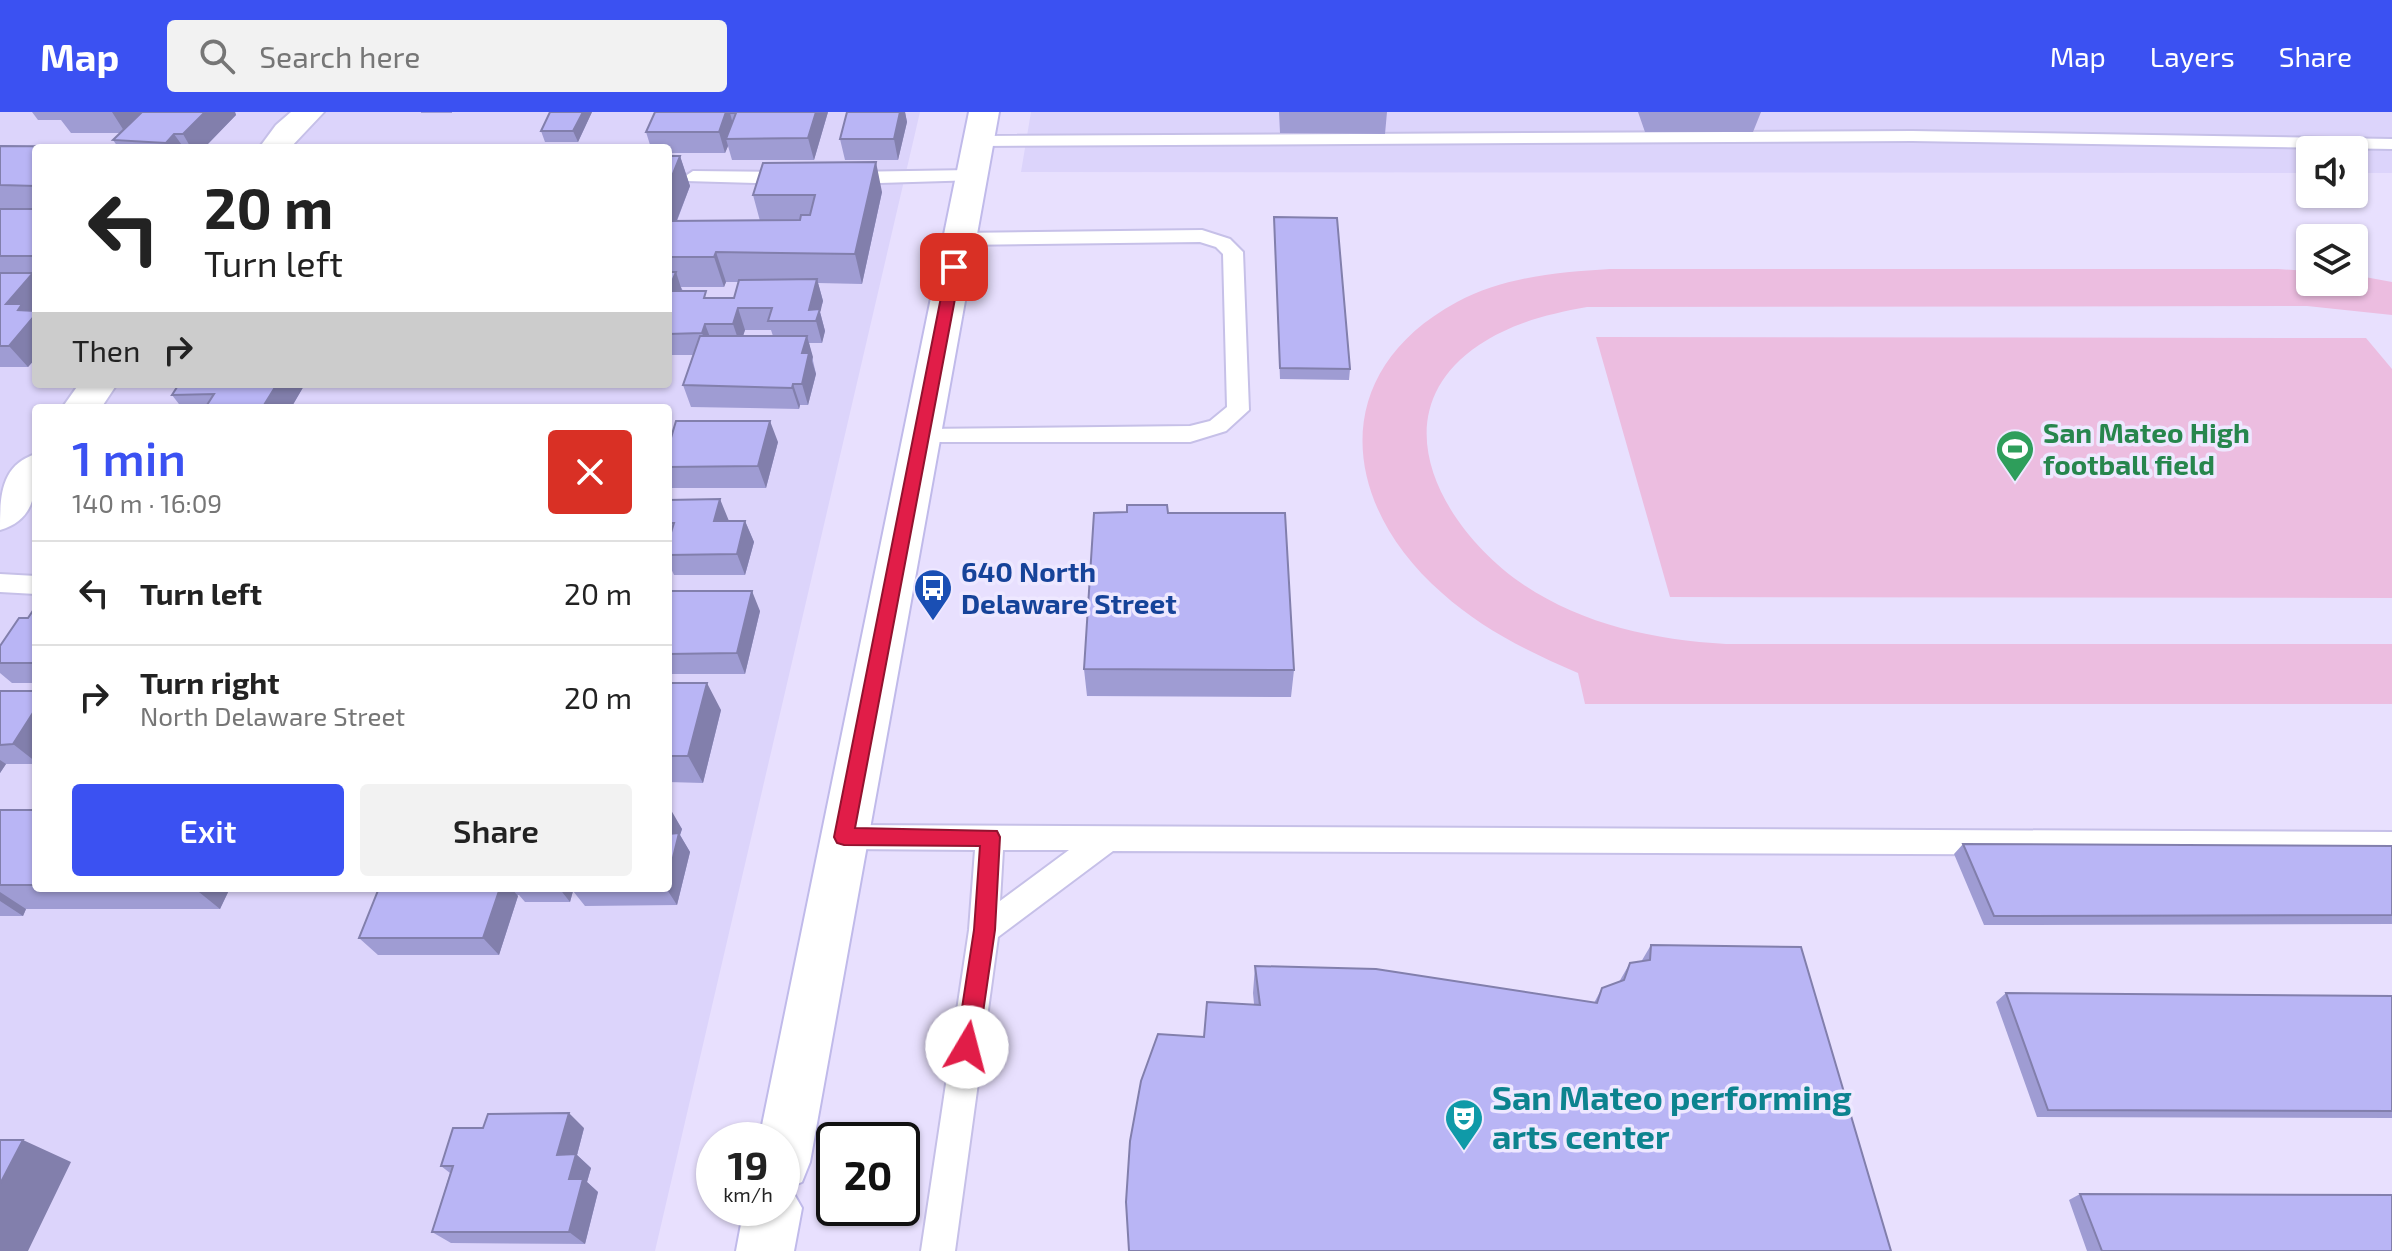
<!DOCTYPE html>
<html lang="en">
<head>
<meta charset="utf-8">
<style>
	:root { --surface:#fff; --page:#f2f2f2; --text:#222; --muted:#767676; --line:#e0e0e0; --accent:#3b51f2 }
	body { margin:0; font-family:"Exo 2",sans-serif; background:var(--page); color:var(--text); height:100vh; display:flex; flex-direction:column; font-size:30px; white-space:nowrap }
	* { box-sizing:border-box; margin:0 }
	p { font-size:26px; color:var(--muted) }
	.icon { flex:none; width:44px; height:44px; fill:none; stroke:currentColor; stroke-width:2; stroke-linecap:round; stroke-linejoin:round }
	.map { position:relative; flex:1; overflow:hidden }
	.side { position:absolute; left:32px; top:292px; width:640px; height:488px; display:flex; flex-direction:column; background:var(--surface); border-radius:8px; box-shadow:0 2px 6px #0004 }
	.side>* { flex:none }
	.guide { position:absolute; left:32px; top:32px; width:640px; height:244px; border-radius:8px; box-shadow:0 2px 6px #0004; background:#fff; color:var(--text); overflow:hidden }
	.tools { position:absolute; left:2296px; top:24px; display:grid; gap:16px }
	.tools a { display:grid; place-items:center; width:72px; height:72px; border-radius:8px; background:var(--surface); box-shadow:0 2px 6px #0004; font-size:40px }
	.speed { position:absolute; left:696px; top:1010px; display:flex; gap:16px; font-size:40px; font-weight:700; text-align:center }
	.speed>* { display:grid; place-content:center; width:104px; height:104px; border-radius:50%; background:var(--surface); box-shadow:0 2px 6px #0004; line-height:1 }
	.speed small { font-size:20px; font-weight:400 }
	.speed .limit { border:4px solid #111; border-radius:12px; background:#fff; color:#111 }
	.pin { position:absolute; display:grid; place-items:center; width:68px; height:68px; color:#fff; margin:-34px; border-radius:16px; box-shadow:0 4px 12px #0006 }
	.me { position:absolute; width:88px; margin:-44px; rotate:8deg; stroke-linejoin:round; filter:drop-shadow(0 0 6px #0008) }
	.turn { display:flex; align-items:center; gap:28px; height:168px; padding:0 40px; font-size:36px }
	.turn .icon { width:104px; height:104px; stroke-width:2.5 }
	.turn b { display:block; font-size:56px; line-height:68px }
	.then { display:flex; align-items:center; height:76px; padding:0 40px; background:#0003; gap:16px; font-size:30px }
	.round { display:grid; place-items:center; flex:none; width:84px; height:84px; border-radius:8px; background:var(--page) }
	.summary { display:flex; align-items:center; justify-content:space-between; height:136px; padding:0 40px }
	h1 { font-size:48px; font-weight:600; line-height:60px; color:var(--accent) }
	.cta { display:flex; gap:16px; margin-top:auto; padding:16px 40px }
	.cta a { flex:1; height:92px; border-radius:8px; background:var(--accent); color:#fff; font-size:32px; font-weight:600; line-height:92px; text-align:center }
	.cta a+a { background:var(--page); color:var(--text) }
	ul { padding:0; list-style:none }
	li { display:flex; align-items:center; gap:24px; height:104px; padding:0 40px; border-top:2px solid var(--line) }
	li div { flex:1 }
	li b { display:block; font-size:30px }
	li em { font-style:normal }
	header { display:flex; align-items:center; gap:48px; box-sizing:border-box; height:112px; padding:0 40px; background:var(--accent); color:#fff }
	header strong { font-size:38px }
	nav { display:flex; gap:44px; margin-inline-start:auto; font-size:28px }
	.search { width:560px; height:72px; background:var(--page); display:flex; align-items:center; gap:20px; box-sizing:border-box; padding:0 28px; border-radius:8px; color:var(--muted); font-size:30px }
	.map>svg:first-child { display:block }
</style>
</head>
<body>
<header>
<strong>Map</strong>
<div class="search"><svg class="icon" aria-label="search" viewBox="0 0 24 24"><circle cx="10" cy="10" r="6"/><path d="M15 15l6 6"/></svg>Search here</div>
<nav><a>Map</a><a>Layers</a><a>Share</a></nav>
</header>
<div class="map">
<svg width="2392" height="1139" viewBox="0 0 2392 1139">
	<rect width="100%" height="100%" fill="#e8e0fe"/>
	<!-- residential -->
	<path fill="#dcd4fb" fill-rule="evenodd" d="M0,0h920l-265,1139h-655zM36,36h632v236h-632zM36,296h632v480h-632z
		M1031,0h1361v61h-38v-23h-44v23l-1289,-1z"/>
	<!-- green -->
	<path fill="#ecbde0" d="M1610,157h668l32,2v11h44v-7l38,7v33l-85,-9 -720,1c-39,7 -75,16 -108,38 -104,70 -34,187 45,240 60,40 131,55 202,59h666v60h-807l-7,-31c-49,-21 -96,-44 -136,-80 -102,-89 -115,-221 15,-291 47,-25 101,-30 153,-33z
		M1596,225l770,1 26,31v229l-722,-1z"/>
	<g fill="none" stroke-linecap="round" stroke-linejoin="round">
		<defs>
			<path id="service" d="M1912,19l480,8v10l-480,-8 -934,5 -9,-5 9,-5z
				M971,58l7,2 2,4 -2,4 -131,4 -9,-6 9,-6z
				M693,59l99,1 9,6 -9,6 -106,-3 -2,-4z
				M1202,118l28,9 13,13 6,158 -23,21 -36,11h-277l-3,-5 3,-5 8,-3 269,-3 20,-5 17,-14 -4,-153 -7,-7 -16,-5 -241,3 -10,-6 10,-6z
				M0,462l36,2v18l-36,-2z
				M844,713l1548,7v24l-1279,-5 -115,86 -43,314h-34l48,-321 6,-80 -131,-1 -10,-3 -4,-9 4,-9zM1003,738h66l-69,51z"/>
			<path id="minor" d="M291,0h33l-34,36h-31l17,-23z
				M79,272h38l-16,24h-39z
				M36,342c0,33 2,65 -36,76 0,-32 0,-65 36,-76z"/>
			<path id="secondary" d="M969,0h30l-189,1050 -8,20 -12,5 12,21 -8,43h-58l8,-43h38v-68h-23z"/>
		</defs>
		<!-- service casing -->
		<use href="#service" stroke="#c6c0e8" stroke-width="4"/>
		<!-- minor casing -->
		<use href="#minor" stroke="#c6c0e8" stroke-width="4"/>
		<!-- secondary casing -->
		<use href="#secondary" stroke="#c0baea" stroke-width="4"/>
		<!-- service -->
		<use href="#service" fill="#fff" fill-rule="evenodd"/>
		<!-- minor -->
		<use href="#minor" fill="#fff" fill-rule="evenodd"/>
		<!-- secondary -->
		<use href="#secondary" fill="#fff" fill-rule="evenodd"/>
	</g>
	<!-- wall -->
	<path fill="#9f9cd3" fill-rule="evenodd" d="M32,0h203l1,3 -32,33h-168v210l-8,9h-28v-221l118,1 -5,-7 7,-7h-49l-10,-13h-23z
		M421,0h31v1h-31z
		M550,0h42l-14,30h-33l-4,-11z
		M655,0h173l-14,48h-82l-4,-14 -3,7h-57v-5h-17l-5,-16z
		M847,0h58l2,10 -9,38h-53l-5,-21z
		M1279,0h108l-2,22 -105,-1z
		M1638,0h123l-8,20h-108z
		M668,44h12l10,30 -13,35h83l-7,-26 129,-3 -20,92 -44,-1 5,18 -3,11 5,19 -3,12h-13l7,31 -8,31h-8l-1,4 -108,-2 -8,-22 10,-30h-25zM726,170h13l-5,16h-26l-25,-7 -2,-4h43zM745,218h26l2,6h-30z
		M1274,105l76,152 -1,11 -69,-1z
		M179,272h126l-14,24h114h-223l-10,-13z
		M778,330l-12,46h-95l-3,-7v-33z
		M668,388l61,21h16l9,21 -9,33h-71l-6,-13z
		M1168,401l126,157 -3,27 -204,-1 -3,-27z
		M668,479l92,20 -15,63h-77z
		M36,494v77h-24l-12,-10v-27l28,-28z
		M668,571l53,27 -18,73 -35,-1z
		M0,579h36v73h-30l-6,9z
		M0,698h36v78h194l-10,21h-194l-3,7h-23z
		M668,698l14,19 -2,6 10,17 -13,53 -92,1 -12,-15 -3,11h-45l-6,-7h-2l1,1 -19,59h-121l-19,-17 20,-50h289z
		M1963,732l429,2v78l-408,1 -30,-71z
		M1651,833l240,306 -687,-214 50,-33 -1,-11 2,-27 339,37 8,-15 17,-6 11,-19 11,-1z
		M2006,881l386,3v122l-355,-1 -41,-115z
		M584,1016l-7,27 14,13 -4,14 11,10 -13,52 -134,-1 -19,-11 18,-59 -9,-7z
		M2080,1082l312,57h-305l-18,-51z"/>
	<!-- shaded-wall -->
	<path fill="#827fac" d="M112,0h33l-19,22z
		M205,0h30l1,3 -32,33h-13l-8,-14z
		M583,0h9l-14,30 -5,-11z
		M726,0h14l-10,1 4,15 -8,11 2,7 -3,7 -6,-21z
		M816,0h12l-14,48 -6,-22z
		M900,0h5l2,10 -9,38 -4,-21z
		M174,22l10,14h-15l-3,-5z
		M680,44l10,30 -22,57v-57z
		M876,50l6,30 -20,92 -7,-30z
		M716,140l10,30 -2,5 -10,-30z
		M676,160l7,22 -15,-3z
		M33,161l3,5v80l-8,9 -19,-21 -3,-42z
		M817,167l6,22 -3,11 5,19 -3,12 -6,-22 -7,-11z
		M738,196l7,22 -5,15 -7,-21z
		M705,212l8,21 -3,10 -8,-22z
		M807,224l6,21 -1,4 4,13 -8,31 -6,-21v-31z
		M277,272h28l-14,24h-25l-2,-3z
		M793,272l7,21 -1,4 -7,-21z
		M770,309l8,21 -12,46 -8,-22z
		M720,387l9,22h-15z
		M745,409l9,21 -9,33 -8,-21z
		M752,479l8,20 -15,63 -8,-21z
		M707,571l14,27 -18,73 -15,-27z
		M36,596v54l-23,-18z
		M0,648l6,4 -6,9z
		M671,698l11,19 -2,6 10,17 -13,53 -11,-17h2v-67z
		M194,776h36l-10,21z
		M500,776h11l7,8 -19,59 -16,-17z
		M559,776h12l2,3 -3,11z
		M0,780l26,17 -3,7 -23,-15z
		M569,1001l15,15 -7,27 14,13 -4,14 11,10 -13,52 -16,-12v-53l-12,-24z
		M23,1028l48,22 -43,89h-28v-67z"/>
	<!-- building -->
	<path fill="#b9b5f5" stroke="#827fac" stroke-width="2" d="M142,0h63l-22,22h-9l-8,9 -53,-3z
		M550,0h33l-10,19h-32z
		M655,0h71l-7,20h-73z
		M730,0h86l-8,26 -82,1 10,-26h-6z
		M847,0h53l-6,27h-54z
		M0,34l147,1 -111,1v38l-36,-1z
		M668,44h12l-12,30z
		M876,50l-21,92 -139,-2 -2,5h-46v-36l132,-1 1,-5h9l5,-20h-62l10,-32z
		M0,97h36v47h-36z
		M1274,105l63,1 13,151 -70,-1z
		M668,160h8l-8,19h38l-2,7h30l5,-18 78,-1 -8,31 11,-1 -4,12h-48l4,-13h-34l-5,16h-28l-3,9 -34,1z
		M0,161h33l-27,31h16l-4,6 18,1v3l-27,32h-9z
		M700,224h107l-5,17h7l-7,31h-9l-1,4 -109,-3z
		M179,272h98l-13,21h-57l7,-11 -42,1z
		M405,295l-1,1h-161z
		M676,309h94l-12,45 -90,1v-19z
		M720,387l-6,22h31l-8,33 -69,1v-13l6,-19h-6v-23z
		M1127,393h40l1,8h117l9,157 -210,-1 10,-156 33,-1z
		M668,479h84l-15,62 -69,1z
		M36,494v57h-36v-17l19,-28h9z
		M668,571h39l-19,73h-20z
		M0,579h36v17l-23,36 -13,1z
		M0,698h36v75h-36z
		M679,721l-11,45v-44z
		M1963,732l429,2v69l-398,1z
		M379,776h121l-17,50h-124z
		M1651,833l150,2 90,304h-762l-3,-49 4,-61 11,-60 17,-47 46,3 3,-35 53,3 -5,-39 121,3 221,34 5,-15 22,-8 6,-17 20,-3z
		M2006,881l386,3v115l-344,-1z
		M569,1001l-12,42 19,-1 -7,25h14l-14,53h-137l21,-66h-12l12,-38h30l5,-14z
		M0,1028h23l-23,44z
		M2080,1082l312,1v56h-290z"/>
	<!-- route -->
	<path fill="#e11d48" stroke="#92132f" stroke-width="2" d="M954,151l7,4 -106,561 142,3 3,6 -5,93 -17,117 -3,7 -8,3 -7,-3 -4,-7 18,-117 6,-84 -136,-1 -7,-2 -3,-6 113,-570z"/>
	<!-- icons -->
	<defs>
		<symbol id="stadium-pin" viewBox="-11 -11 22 30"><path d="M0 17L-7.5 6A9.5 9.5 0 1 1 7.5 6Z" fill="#2e9e5b" stroke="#eee8ff"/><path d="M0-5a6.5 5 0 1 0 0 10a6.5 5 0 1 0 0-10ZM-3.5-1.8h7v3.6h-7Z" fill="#fff"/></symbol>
		<symbol id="bus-pin" viewBox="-11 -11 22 30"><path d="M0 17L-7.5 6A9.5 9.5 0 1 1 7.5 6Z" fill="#1a4fb4" stroke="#eee8ff"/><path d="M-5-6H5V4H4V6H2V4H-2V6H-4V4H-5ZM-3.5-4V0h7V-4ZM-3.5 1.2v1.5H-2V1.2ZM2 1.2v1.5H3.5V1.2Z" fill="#fff"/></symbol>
		<symbol id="theatre-pin" viewBox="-11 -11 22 30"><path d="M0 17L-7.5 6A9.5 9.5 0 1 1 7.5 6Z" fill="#0f9aa8" stroke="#eee8ff"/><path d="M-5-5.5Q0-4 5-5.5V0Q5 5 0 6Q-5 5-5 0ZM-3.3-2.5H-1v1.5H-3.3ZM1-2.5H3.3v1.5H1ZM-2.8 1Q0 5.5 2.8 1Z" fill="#fff"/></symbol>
	</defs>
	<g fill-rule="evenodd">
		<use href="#stadium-pin" x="1993" y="315" width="44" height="60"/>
		<use href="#bus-pin" x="911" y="454" width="44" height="60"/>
		<use href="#theatre-pin" x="1442" y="984" width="44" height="60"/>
	</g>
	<g text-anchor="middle" stroke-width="7" stroke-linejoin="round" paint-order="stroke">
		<!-- leisure labels -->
		<g font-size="28" font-weight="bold" fill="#27864d" stroke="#eee8ff" text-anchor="start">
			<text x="2043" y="331">San Mateo High<tspan x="2043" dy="32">football field</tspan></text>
		</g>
		<!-- transit labels -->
		<g font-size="28" font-weight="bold" fill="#164399" stroke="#eee8ff" text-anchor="start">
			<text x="961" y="470">640 North<tspan x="961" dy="32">Delaware Street</tspan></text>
		</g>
		<!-- near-culture labels -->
		<g font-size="34" font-weight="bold" fill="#0d838f" stroke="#eee8ff" text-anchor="start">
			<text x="1492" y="998">San Mateo performing<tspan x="1492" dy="39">arts center</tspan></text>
		</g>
	</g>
</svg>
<div class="tools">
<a><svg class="icon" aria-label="sound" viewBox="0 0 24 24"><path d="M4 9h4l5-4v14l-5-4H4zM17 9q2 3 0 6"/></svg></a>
<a><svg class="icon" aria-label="layers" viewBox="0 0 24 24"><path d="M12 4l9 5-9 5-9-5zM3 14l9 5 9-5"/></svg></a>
</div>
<div class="speed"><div>19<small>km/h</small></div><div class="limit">20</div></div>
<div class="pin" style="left:954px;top:155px;background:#d93025"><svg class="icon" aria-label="arrive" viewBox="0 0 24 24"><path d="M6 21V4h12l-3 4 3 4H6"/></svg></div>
<svg class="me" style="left:967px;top:935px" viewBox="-20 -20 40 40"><circle r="19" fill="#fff"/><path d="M0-13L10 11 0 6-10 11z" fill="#e11d48"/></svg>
<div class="guide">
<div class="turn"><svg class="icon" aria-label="left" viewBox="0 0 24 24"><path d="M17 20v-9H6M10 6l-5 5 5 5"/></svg><div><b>20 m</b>Turn left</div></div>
<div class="then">Then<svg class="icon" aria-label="right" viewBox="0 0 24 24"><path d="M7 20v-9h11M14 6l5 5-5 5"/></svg></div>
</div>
<section class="side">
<div class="summary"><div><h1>1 min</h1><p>140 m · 16:09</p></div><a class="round" style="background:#d93025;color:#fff"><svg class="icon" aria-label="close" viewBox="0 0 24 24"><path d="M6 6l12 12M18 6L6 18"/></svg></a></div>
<ul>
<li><svg class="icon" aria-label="left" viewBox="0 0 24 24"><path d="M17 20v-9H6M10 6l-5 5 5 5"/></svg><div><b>Turn left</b></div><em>20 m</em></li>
<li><svg class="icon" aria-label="right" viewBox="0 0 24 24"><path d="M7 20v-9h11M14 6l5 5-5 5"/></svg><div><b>Turn right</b><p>North Delaware Street</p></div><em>20 m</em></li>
</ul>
<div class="cta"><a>Exit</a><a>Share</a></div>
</section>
</div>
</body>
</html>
